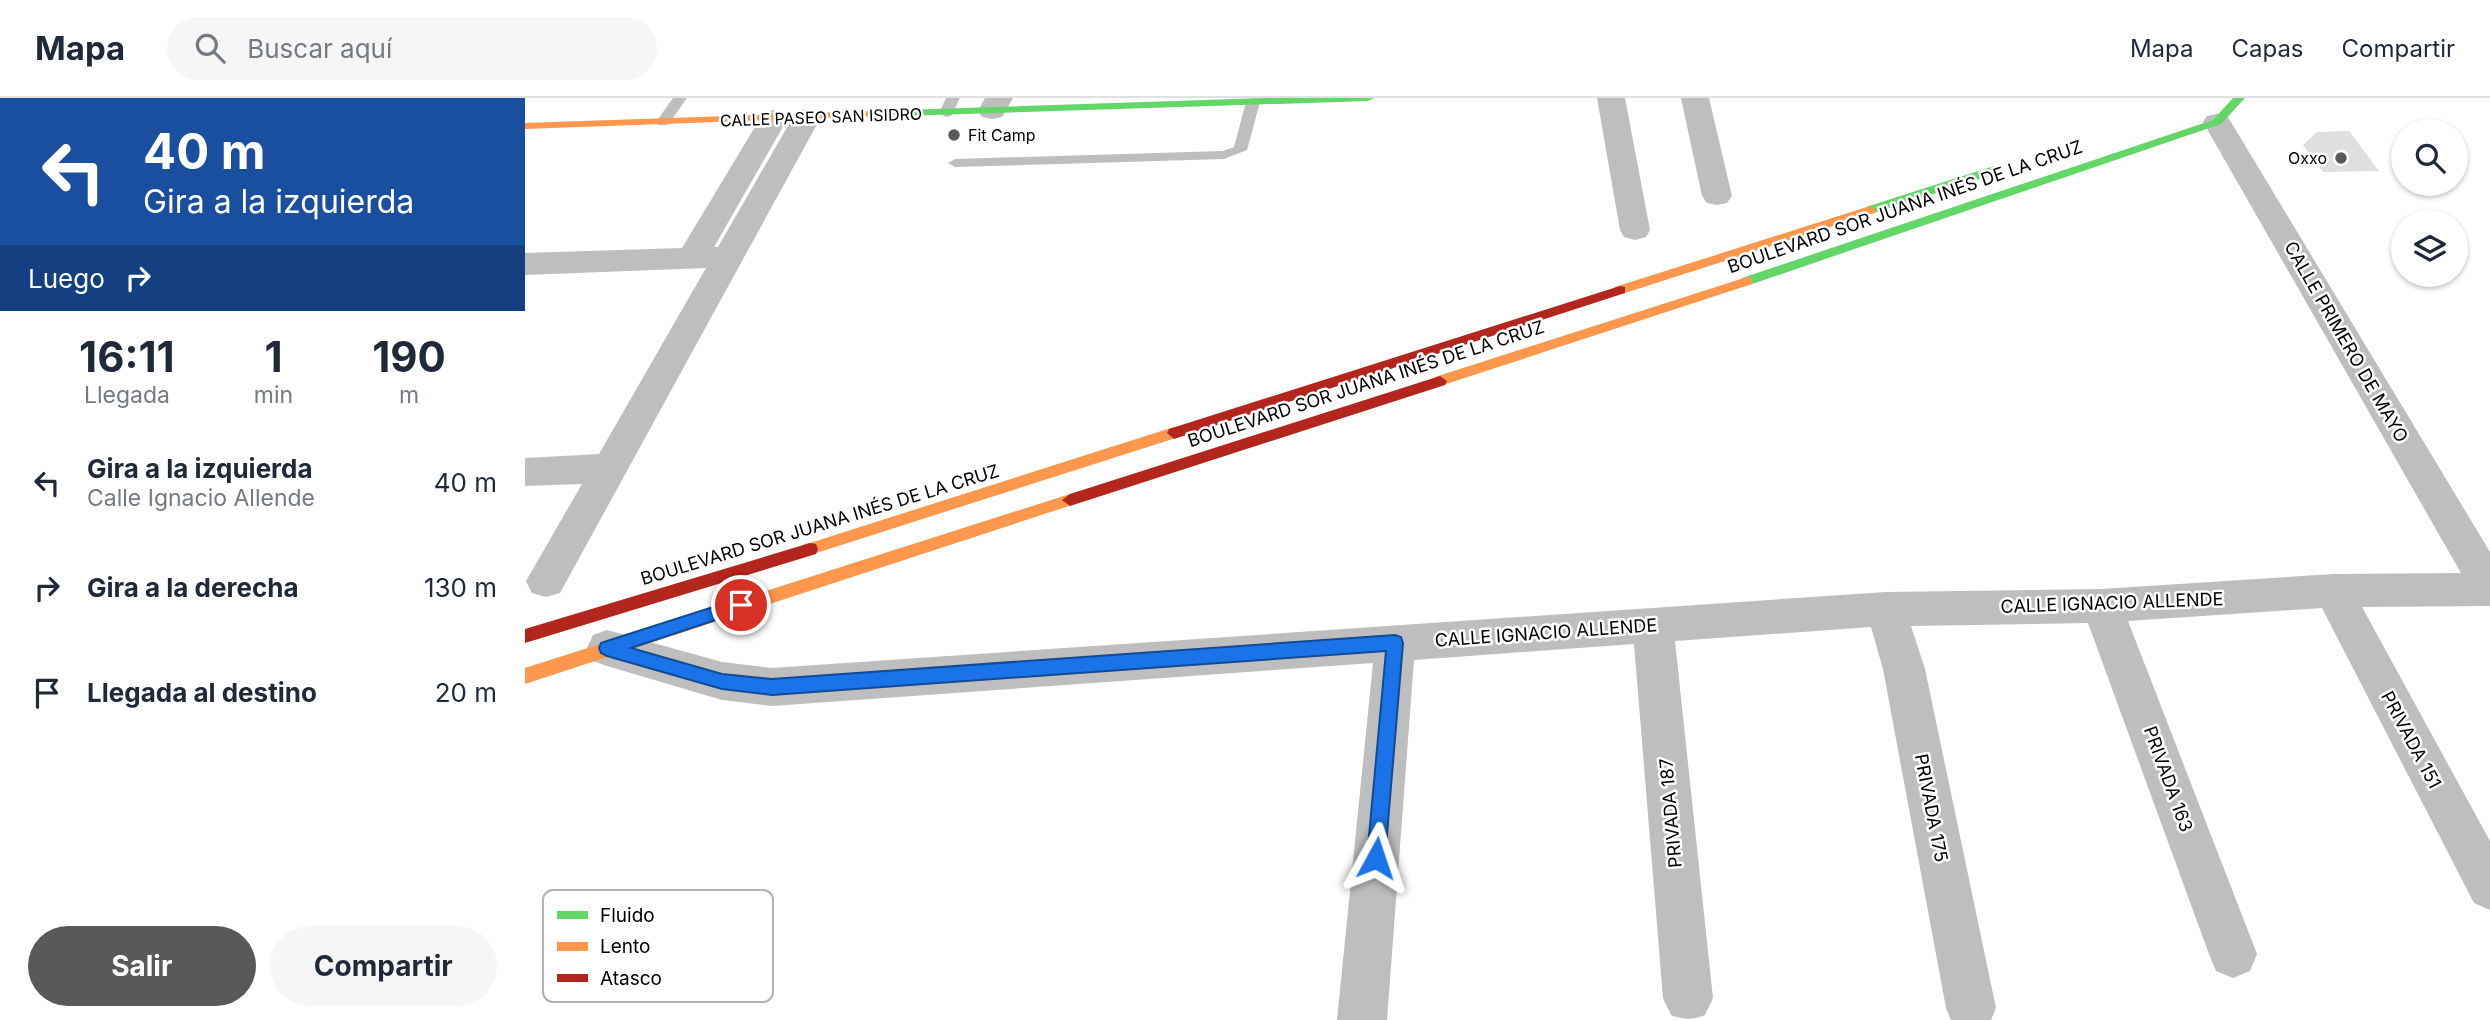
<!DOCTYPE html>
<html lang="es">
<head>
<meta charset="utf-8">
<style>
	:root { --surface:#fff; --page:#f6f6f7; --text:#1f2937; --muted:#747a83; --line:#e0e1e3; --accent:#595959 }
	body { margin:0; font-family:Inter,sans-serif; background:var(--page); color:var(--text); height:100vh; display:flex; flex-direction:column; font-size:26px; white-space:nowrap }
	* { box-sizing:border-box; margin:0 }
	p { font-size:23px; color:var(--muted) }
	.icon { flex:none; width:38px; height:38px; fill:none; stroke:currentColor; stroke-width:2; stroke-linecap:round; stroke-linejoin:round }
	.map { position:relative; flex:1; overflow:hidden }
	.panel { display:flex; flex-direction:column; background:var(--surface); width:525px }
	.panel>* { flex:none }
	.top-card { background:#1a4fa0; color:#fff; overflow:hidden }
	.controls { position:absolute; left:1866px; top:21px; display:grid; gap:14px }
	.controls a { display:grid; place-items:center; width:77px; height:77px; border-radius:50%; background:var(--surface); box-shadow:0 2px 5px #0004; font-size:35px }
	.pin { position:absolute; display:grid; place-items:center; width:60px; height:60px; color:#fff; margin:-30px; border:4px solid #fff; border-radius:50%; box-shadow:0 2px 7px #0007 }
	.me { position:absolute; width:77px; margin:-38px; rotate:5deg; stroke-linejoin:round; filter:drop-shadow(0 0 5px #0008) }
	.turn { display:flex; align-items:center; gap:24px; height:147px; padding:0 28px; font-size:32px }
	.turn .icon { width:91px; height:91px; stroke-width:2.5 }
	.turn b { display:block; font-size:49px; line-height:60px }
	.then { display:flex; align-items:center; height:66px; padding:0 28px; background:#0003; gap:14px; font-size:26px }
	.eta { display:flex; justify-content:space-evenly; align-items:center; height:119px; text-align:center }
	.eta b { font-size:42px; font-weight:700; line-height:49px }
	.action { display:flex; gap:14px; margin-top:auto; padding:14px 28px }
	.action a { flex:1; height:80px; border-radius:42px; background:var(--accent); color:#fff; font-size:28px; font-weight:700; line-height:80px; text-align:center }
	.action a+a { background:var(--page); color:var(--text) }
	ul { padding:0; list-style:none }
	li { display:flex; align-items:center; gap:21px; height:105px; padding:0 28px }
	li div { flex:1 }
	li b { display:block; font-size:26px }
	li em { font-style:normal }
	header { display:flex; align-items:center; gap:42px; box-sizing:border-box; height:98px; padding:0 35px; background:var(--surface); border-bottom:2px solid var(--line) }
	header strong { font-size:33px }
	nav { display:flex; gap:38px; margin-inline-start:auto; font-size:24px }
	.search { width:490px; height:63px; background:var(--page); display:flex; align-items:center; gap:18px; box-sizing:border-box; padding:0 24px; border-radius:38px; color:var(--muted); font-size:26px }
	main { display:flex; flex:1; min-height:0 }
	.map>svg:first-child { display:block }
</style>
</head>
<body>
<header>
<strong>Mapa</strong>
<div class="search"><svg class="icon" aria-label="search" viewBox="0 0 24 24"><circle cx="10" cy="10" r="6"/><path d="M15 15l6 6"/></svg>Buscar aquí</div>
<nav><a>Mapa</a><a>Capas</a><a>Compartir</a></nav>
</header>
<main>
<section class="panel">
<div class="top-card">
<div class="turn"><svg class="icon" aria-label="left" viewBox="0 0 24 24"><path d="M17 20v-9H6M10 6l-5 5 5 5"/></svg><div><b>40 m</b>Gira a la izquierda</div></div>
<div class="then">Luego<svg class="icon" aria-label="right" viewBox="0 0 24 24"><path d="M7 20v-9h11M14 6l5 5-5 5"/></svg></div>
</div>
<div class="eta">
<div><b>16:11</b><p>Llegada</p></div>
<div><b>1</b><p>min</p></div>
<div><b>190</b><p>m</p></div>
</div>
<ul>
<li><svg class="icon" aria-label="left" viewBox="0 0 24 24"><path d="M17 20v-9H6M10 6l-5 5 5 5"/></svg><div><b>Gira a la izquierda</b><p>Calle Ignacio Allende</p></div><em>40 m</em></li>
<li><svg class="icon" aria-label="right" viewBox="0 0 24 24"><path d="M7 20v-9h11M14 6l5 5-5 5"/></svg><div><b>Gira a la derecha</b></div><em>130 m</em></li>
<li><svg class="icon" aria-label="arrive" viewBox="0 0 24 24"><path d="M6 21V4h12l-3 4 3 4H6"/></svg><div><b>Llegada al destino</b></div><em>20 m</em></li>
</ul>
<div class="action"><a>Salir</a><a>Compartir</a></div>
</section>
<div class="map">
<svg width="1965" height="922" viewBox="0 0 1965 922">
	<rect width="100%" height="100%" fill="#fff"/>
	<!-- building -->
	<path fill="#dfdfdf" d="M1824,33l30,40 -56,1 -20,-27 14,-13z"/>
	<g fill="none" stroke-linecap="round" stroke-linejoin="round">
		<!-- lane -->
		<path fill="#bebebe" fill-rule="evenodd" d="M148,0h14l-19,27h-10l-2,-3z
			M421,0h14l-9,18 -5,1 -7,-4z
			M728,0l7,4 -13,48 -23,9 -269,8 -7,-4 7,-4 268,-8 11,-4 12,-45z"/>
		<!-- street -->
		<path fill="#bebebe" fill-rule="evenodd" d="M460,0h28l-11,19 -10,2 -10,-2 -4,-6z
			M1072,0h28l25,132 -4,7 -11,3 -11,-3 -4,-7z
			M1156,0h28l23,98 -5,7 -10,2 -10,-2 -5,-7z
			M282,11l10,2 4,6 -261,476 -14,4 -14,-4 -6,-12 56,-97 -57,2v-28l74,-4 107,-186 -181,7v-22l157,-5 82,-136 10,-2 10,2 4,6 -74,129h4l75,-130 4,-6z
			M1692,16l10,2 4,6 259,430v54l-128,1 128,234v69l-16,-7 -152,-295 -194,13 129,333 -7,17 -17,7 -17,-7 -7,-17 -121,-331 -177,3 14,43 71,339 -5,12h-40l-5,-12 -63,-339 -12,-42 -196,14 38,357 -8,17c-13,5 -21,5 -34,0l-8,-17 -29,-354 -220,16 -27,360h-50l36,-357 -601,43 -50,-6 -115,-34 -14,-5 -6,-13 6,-13 14,-5 115,32 50,6 1114,-76 215,-3 233,-15 127,-1 -258,-451 4,-6z"/>
		<!-- fast -->
		<path fill="#63d668" fill-rule="evenodd" d="M739,0h110l-6,3 -466,15 -6,-3 6,-3z
			M1708,0h12l-24,26 -469,160 -5,1 -6,-4 1,-3 471,-158z
			M1469,68l6,4 -2,3 -124,40 -4,1 -6,-4 2,-3z"/>
		<!-- slow -->
		<path fill="#ff974d" fill-rule="evenodd" d="M377,12l4,1v4l-381,14v-6z
			M1345,108l6,4 -2,3 -249,80 -5,1 -7,-4 2,-3z
			M1222,179l5,1v6l-312,102 -7,-5 2,-4z
			M649,329l7,6 -2,4 -369,118 -6,-1 -2,-5 2,-5 6,-1z
			M545,396l5,2 3,4 -3,4 -550,180v-16z"/>
		<!-- jam -->
		<path fill="#b3261e" fill-rule="evenodd" d="M1095,188l5,1v6l-451,146 -7,-6 2,-4z
			M915,278l7,5 -2,4 -375,121 -8,-6 8,-6z
			M285,445l6,1 2,5 -2,5 -291,89v-14z"/>
	</g>
	<!-- route -->
	<path fill="#1a73e8" stroke="#114b97" stroke-width="2" d="M216,500l5,2 3,5 -3,5 -115,38 91,26 50,5 623,-44 6,2 2,6 -18,215 -2,7 -7,3 -7,-3 -2,-7 19,-207 -614,44 -50,-6 -115,-33 -6,-3 -2,-5 2,-5 6,-2z"/>
	<!-- markers -->
	<g fill="#595959" stroke="#fff" stroke-width="2.5">
		<circle cx="429" cy="37" r="7"/>
		<circle cx="1816" cy="60" r="7"/>
	</g>
	<g text-anchor="middle" stroke-width="5" stroke-linejoin="round" paint-order="stroke">
		<!-- far-street labels -->
		<g font-size="16" fill="#000" stroke="#fff">
			<text transform="translate(296 19) rotate(-2)" y="6">CALLE PASEO SAN ISIDRO</text>
		</g>
		<!-- far-poi labels -->
		<g font-size="16" fill="#000" stroke="#fff" text-anchor="start">
			<text x="443" y="43">Fit Camp</text>
			<text x="1802" y="66" text-anchor="end">Oxxo</text>
		</g>
		<!-- street labels -->
		<g font-size="18" fill="#000" stroke="#fff">
			<text transform="translate(1380 109) rotate(-19)" y="6">BOULEVARD SOR JUANA INÉS DE LA CRUZ</text>
			<text transform="translate(1821 244) rotate(60)" y="6">CALLE PRIMERO DE MAYO</text>
			<text transform="translate(841 286) rotate(-18)" y="6">BOULEVARD SOR JUANA INÉS DE LA CRUZ</text>
			<text transform="translate(295 427) rotate(-17)" y="6">BOULEVARD SOR JUANA INÉS DE LA CRUZ</text>
			<text transform="translate(1587 505) rotate(-2)" y="6">CALLE IGNACIO ALLENDE</text>
			<text transform="translate(1021 535) rotate(-4)" y="6">CALLE IGNACIO ALLENDE</text>
			<text transform="translate(1886 642) rotate(62)" y="6">PRIVADA 151</text>
			<text transform="translate(1643 681) rotate(70)" y="6">PRIVADA 163</text>
			<text transform="translate(1406 710) rotate(79)" y="6">PRIVADA 175</text>
			<text transform="translate(1146 715) rotate(-95)" y="6">PRIVADA 187</text>
		</g>
	</g>
	<!-- legend -->
	<rect x="18" y="792" width="230" height="112" rx="10" fill="#fff" stroke="#b2b2b2" stroke-width="2"/>
	<rect x="32" y="813" width="31" height="8" fill="#63d668"/>
	<rect x="32" y="844" width="31" height="9" fill="#ff974d"/>
	<rect x="32" y="876" width="31" height="8" fill="#b3261e"/>
	<g font-size="19" fill="#000">
		<text x="75" y="824">Fluido</text>
		<text x="75" y="855">Lento</text>
		<text x="75" y="887">Atasco</text>
	</g>
</svg>
<div class="controls">
<a><svg class="icon" aria-label="search" viewBox="0 0 24 24"><circle cx="10" cy="10" r="6"/><path d="M15 15l6 6"/></svg></a>
<a><svg class="icon" aria-label="layers" viewBox="0 0 24 24"><path d="M12 4l9 5-9 5-9-5zM3 14l9 5 9-5"/></svg></a>
</div>
<div class="pin" style="left:216px;top:507px;background:#d93025"><svg class="icon" aria-label="arrive" viewBox="0 0 24 24"><path d="M6 21V4h12l-3 4 3 4H6"/></svg></div>
<svg class="me" style="left:851px;top:760px" viewBox="-20 -20 40 40"><path d="M0-17L14 15 0 8-14 15z" fill="#1a73e8" stroke="#fff" stroke-width="4"/></svg>
</div>
</main>
</body>
</html>
